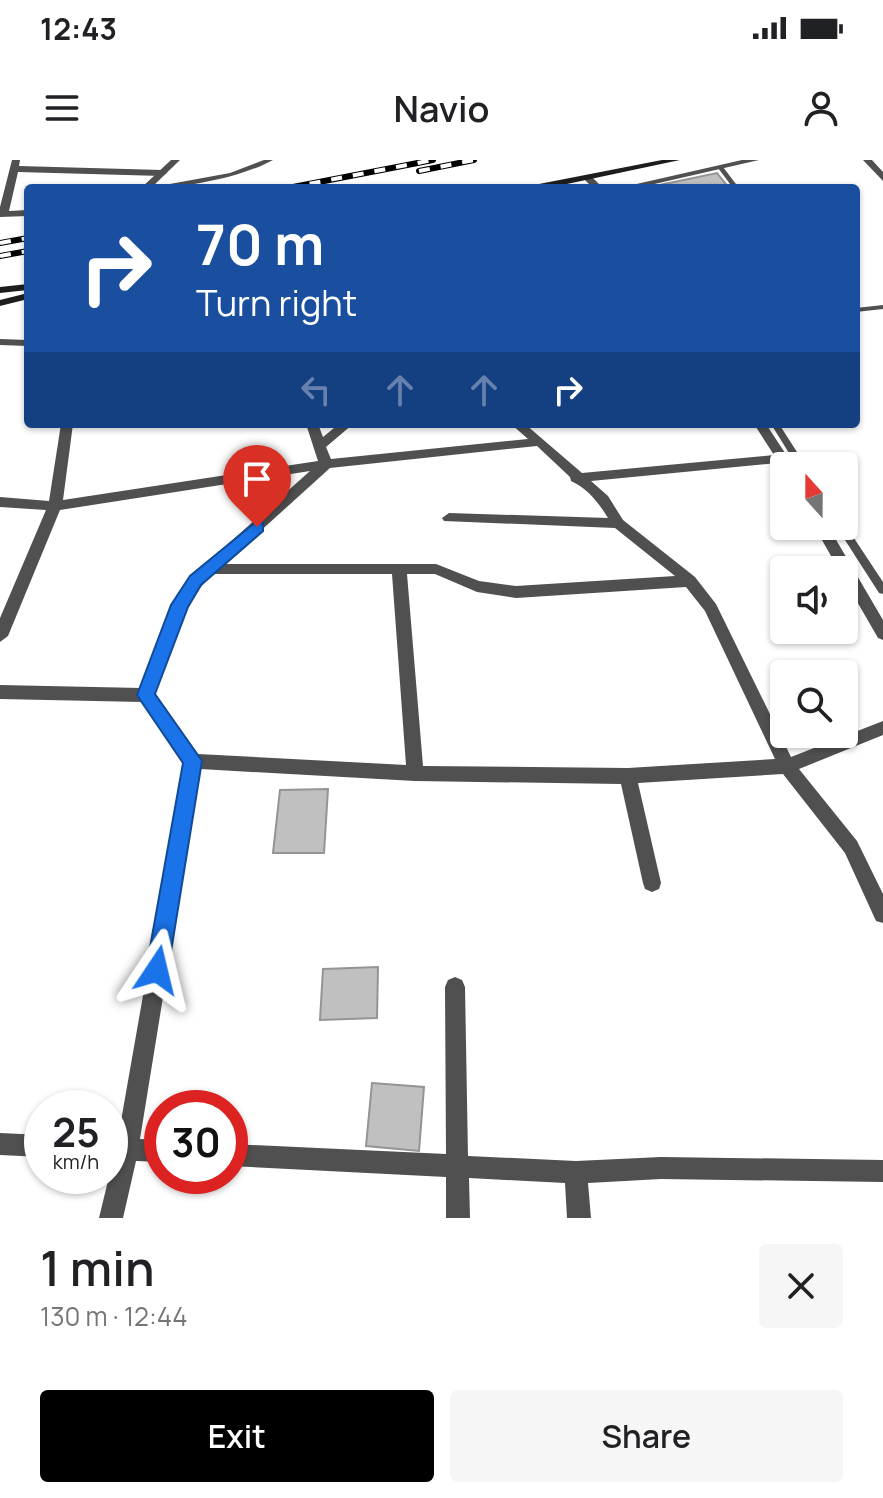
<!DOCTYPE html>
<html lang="en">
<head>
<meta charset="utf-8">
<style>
	:root { --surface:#fff; --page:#f6f6f6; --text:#202124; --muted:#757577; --accent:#000 }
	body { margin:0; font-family:Manrope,sans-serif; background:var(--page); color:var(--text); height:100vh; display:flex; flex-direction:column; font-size:30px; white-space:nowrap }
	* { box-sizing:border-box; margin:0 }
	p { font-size:26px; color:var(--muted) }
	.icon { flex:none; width:44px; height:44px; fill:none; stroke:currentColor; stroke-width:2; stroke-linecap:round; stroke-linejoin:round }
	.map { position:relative; height:1058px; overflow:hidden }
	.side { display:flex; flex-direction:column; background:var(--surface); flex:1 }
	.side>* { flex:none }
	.guide { position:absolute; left:24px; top:24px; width:836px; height:244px; border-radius:8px; box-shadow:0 2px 6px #0004; background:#1a4fa0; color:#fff; overflow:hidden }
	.needle { width:52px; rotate:339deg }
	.fabs { position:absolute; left:770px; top:292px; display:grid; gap:16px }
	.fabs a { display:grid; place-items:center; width:88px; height:88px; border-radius:8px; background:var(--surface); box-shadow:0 2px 6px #0004; font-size:40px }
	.speed { position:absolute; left:24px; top:930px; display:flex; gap:16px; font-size:40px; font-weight:700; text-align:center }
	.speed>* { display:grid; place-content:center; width:104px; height:104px; border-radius:50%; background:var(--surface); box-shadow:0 2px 6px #0004; line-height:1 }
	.speed small { font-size:20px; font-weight:400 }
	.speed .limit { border:12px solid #d22; background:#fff; color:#111 }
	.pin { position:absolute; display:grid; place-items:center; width:68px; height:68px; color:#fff; margin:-82px -34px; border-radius:50% 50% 50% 0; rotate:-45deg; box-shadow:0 0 8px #0007 }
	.pin .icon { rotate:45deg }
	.me { position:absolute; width:88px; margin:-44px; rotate:10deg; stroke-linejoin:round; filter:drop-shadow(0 0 6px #0008) }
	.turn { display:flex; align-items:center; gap:28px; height:168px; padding:0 40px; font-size:36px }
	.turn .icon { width:104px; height:104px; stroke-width:2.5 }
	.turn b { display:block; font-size:56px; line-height:68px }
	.lanes { display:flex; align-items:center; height:76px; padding:0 40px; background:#0003; justify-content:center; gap:40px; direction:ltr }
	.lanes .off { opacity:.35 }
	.round { display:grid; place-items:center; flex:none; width:84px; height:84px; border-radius:8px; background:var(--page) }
	.summary { display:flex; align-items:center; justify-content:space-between; height:136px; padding:0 40px }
	h1 { font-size:48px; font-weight:600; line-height:60px }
	.cta { display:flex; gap:16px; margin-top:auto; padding:16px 40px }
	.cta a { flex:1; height:92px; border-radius:8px; background:var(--accent); color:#fff; font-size:32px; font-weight:600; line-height:92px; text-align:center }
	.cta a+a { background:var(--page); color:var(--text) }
	.status { display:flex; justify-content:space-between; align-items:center; height:56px; padding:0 40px; background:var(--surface); direction:ltr }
	.status svg { height:22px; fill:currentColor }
	header { display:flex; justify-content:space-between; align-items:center; height:104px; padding:0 40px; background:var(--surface); font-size:36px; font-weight:600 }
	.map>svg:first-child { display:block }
</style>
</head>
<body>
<div class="status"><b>12:43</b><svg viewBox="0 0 49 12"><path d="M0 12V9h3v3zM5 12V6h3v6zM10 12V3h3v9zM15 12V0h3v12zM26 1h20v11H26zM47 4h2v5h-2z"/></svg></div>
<header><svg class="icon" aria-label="menu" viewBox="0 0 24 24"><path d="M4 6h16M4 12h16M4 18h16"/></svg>Navio<svg class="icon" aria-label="person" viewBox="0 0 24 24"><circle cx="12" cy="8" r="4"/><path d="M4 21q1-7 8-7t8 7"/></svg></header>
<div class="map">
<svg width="883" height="1058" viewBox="0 0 883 1058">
	<rect width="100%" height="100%" fill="#fff"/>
	<!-- building -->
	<path fill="#c0c0c0" stroke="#949494" stroke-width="2" d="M717,13l12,15h-84z
		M328,629l-4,64h-51l7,-63z
		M378,807l-1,51 -57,2 3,-51z
		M372,923l52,4 -5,64 -53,-5z"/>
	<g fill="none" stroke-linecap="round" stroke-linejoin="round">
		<!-- service -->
		<path fill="#505050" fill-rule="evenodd" d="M264,0h9c-33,18 -88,28 -125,28l82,-15z
			M719,7h4l16,21h-6l-15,-20z
			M883,145v4l-27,3v-4z
			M771,264h8l27,42h-9z
			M844,363l39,59v12l-4,-1 -43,-67h8z"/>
		<!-- minor -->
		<path fill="#505050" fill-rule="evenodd" d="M12,0h8l-1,6 143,4 5,3 -5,3 -144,-4 -9,39 19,-1v6l-28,1v-10z
			M742,0h17l-122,28h-18z
			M863,0h9l11,12v9z
			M585,16h6l12,12h-10l-10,-10z
			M0,179l28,1v6l-28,-1z
			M61,264h12l-10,76 255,-39 -12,-37h12l5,13 16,-13h14l-27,23 5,12 197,-20 -17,-15h14l57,49 192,-18 -20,-31h12l23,35 -1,3 -197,19 17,15 15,24 72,57 21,27 75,153 92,-36v14l-84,34 58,72 26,53v29l-7,-2 -31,-68 -62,-79 -145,9 23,100 -2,6 -7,3 -7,-3 -2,-6 -22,-99 -206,-3 -215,-12 -60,370 22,1v22l-26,-1 -13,57h-24l14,-58h-3v-22h8l66,-376 -42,-60 -142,-3v-14l141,3 32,-83 18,-28 119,-106 -250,39 -52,126 -8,6v-24l46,-108 -46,-3v-10l49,4zM537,286l33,31 1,4c16,7 28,22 37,37l-159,-5 -7,5 2,3 171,7 60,48 -159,10 -37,-5 -43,-17h-212l106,-96zM213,414h179l14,191 -208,-11 -44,-60c16,-41 26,-90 59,-120zM407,414h28l42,18 39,6 170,-11 19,24 70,148 -147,9 -205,-2z
			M814,366h14l55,94v20l-5,-2 -34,-59v-9h-5z
			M455,817l7,3 3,7 3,169 108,5 85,-4 222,3v22l-222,-3 -73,4 3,35h-24l-2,-35 -96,-5 1,40h-24v-41l-216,-11v-22l216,10 -1,-167 3,-7z
			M0,973l42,2v22l-42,-2z"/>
		<!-- tertiary -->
		<path fill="#505050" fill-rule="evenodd" d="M171,0h9l-29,28h-10z"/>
		<!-- secondary -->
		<path fill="#1d1d1d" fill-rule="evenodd" d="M662,0h18l-132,28h-56l5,-3 42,-1z
			M28,124v6l-28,3v-6z
			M28,133v6l-28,7v-6z"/>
		<defs>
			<path id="rail" d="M419,11l55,-11
				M288,28l145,-28
				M0,83l28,-5
				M0,96l28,-5"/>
		</defs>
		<!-- rail casing -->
		<use href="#rail" stroke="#000" stroke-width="6"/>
		<!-- rail -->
		<use href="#rail" stroke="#fff" stroke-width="4" stroke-dasharray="11" stroke-linecap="butt"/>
	</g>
	<!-- route -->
	<path fill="#1a73e8" stroke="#114b97" stroke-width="2" d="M257,361l6,2v8l-62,54 -13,22 -33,87 47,67 -34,209 -3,8 -8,4 -8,-4 -3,-8 37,-207 -46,-68 34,-90 19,-29z"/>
</svg>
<div class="fabs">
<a><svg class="needle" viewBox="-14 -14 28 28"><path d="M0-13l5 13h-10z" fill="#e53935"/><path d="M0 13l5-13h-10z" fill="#757577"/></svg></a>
<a><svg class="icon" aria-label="sound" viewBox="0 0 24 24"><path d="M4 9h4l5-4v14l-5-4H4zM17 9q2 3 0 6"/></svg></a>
<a><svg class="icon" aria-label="search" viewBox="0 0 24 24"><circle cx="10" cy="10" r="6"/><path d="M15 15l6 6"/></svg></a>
</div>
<div class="speed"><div>25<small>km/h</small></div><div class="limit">30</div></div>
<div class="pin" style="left:257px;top:367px;background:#d93025"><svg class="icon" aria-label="arrive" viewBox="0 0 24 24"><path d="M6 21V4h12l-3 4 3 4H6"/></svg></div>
<svg class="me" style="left:157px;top:810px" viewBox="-20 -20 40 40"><path d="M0-17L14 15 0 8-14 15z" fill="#1a73e8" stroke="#fff" stroke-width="4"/></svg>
<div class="guide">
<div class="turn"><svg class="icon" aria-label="right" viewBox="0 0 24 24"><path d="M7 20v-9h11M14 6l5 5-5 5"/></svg><div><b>70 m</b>Turn right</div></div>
<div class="lanes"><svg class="icon off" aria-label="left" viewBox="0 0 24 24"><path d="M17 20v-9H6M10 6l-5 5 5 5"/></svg><svg class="icon off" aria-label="ahead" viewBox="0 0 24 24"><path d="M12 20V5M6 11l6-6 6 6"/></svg><svg class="icon off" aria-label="ahead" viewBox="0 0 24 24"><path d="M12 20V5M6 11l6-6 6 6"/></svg><svg class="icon" aria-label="right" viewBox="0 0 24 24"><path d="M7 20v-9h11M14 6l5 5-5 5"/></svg></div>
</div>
</div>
<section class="side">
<div class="summary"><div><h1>1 min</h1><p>130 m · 12:44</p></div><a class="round"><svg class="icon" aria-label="close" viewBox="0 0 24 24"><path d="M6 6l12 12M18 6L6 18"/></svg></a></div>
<div class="cta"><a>Exit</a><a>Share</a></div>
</section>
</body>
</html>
